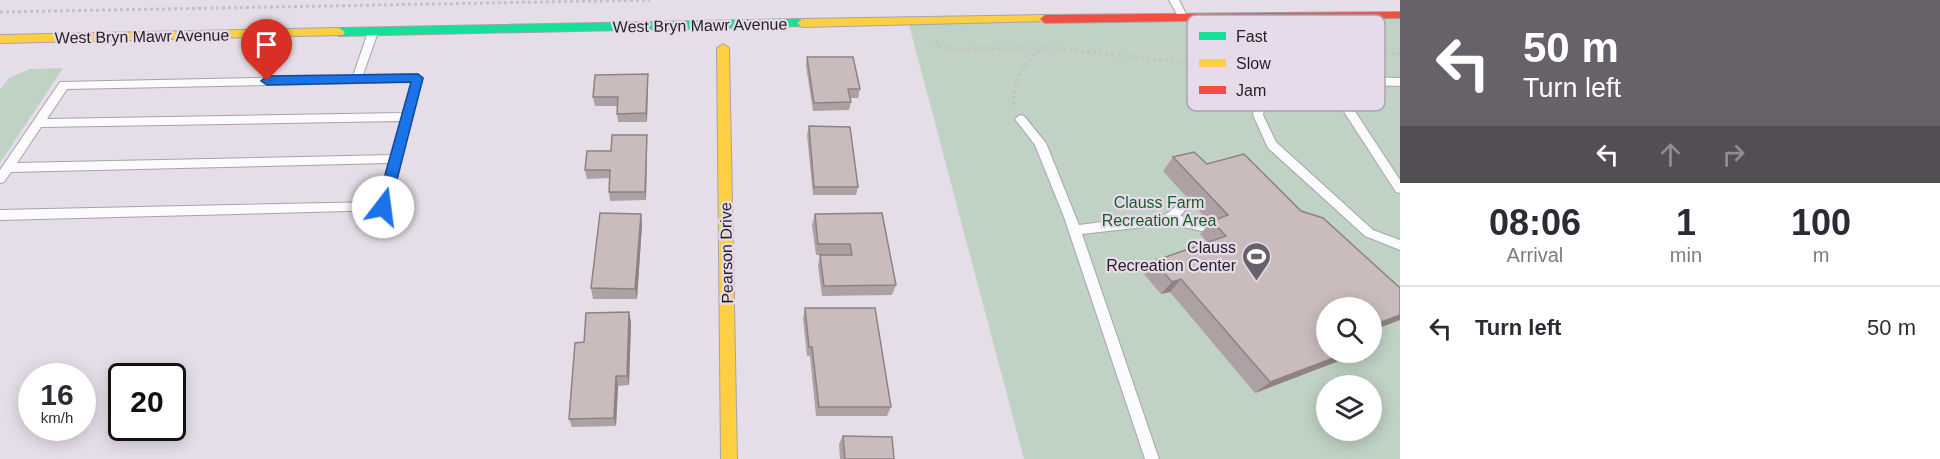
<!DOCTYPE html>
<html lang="en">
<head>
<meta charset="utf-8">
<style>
	:root { --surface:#fff; --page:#f7f7f7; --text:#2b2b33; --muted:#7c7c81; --line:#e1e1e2 }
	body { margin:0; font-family:Helvetica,sans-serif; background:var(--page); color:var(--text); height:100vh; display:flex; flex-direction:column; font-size:22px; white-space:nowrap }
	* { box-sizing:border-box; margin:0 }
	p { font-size:20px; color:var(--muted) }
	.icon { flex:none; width:33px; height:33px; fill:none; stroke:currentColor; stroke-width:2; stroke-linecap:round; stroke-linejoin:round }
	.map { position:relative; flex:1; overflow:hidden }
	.details { display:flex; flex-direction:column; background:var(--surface); width:540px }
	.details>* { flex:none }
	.hud { background:#676269; color:#fff; overflow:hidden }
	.controls { position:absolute; left:1316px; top:297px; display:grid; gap:12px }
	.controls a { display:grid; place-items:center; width:66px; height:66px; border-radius:50%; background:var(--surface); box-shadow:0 3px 15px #0003; font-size:30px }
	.speed { position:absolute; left:18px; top:363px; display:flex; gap:12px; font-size:30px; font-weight:700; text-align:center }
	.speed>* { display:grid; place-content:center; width:78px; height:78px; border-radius:50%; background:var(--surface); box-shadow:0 3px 15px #0003; line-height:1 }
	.speed small { font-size:15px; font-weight:400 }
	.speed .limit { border:3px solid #111; border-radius:9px; background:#fff; color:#111 }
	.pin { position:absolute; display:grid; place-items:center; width:51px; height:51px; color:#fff; margin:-62px -26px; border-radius:50% 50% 50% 0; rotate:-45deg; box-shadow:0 0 6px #0007 }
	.pin .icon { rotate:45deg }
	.me { position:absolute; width:66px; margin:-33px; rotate:15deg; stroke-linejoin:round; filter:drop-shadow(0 0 4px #0008) }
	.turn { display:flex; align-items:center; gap:21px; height:126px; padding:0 24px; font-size:27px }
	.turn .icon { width:78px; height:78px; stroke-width:2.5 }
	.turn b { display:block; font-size:42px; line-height:51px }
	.lanes { display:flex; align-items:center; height:57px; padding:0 24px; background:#0003; justify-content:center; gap:30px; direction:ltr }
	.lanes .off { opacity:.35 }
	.eta { display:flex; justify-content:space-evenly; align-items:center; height:102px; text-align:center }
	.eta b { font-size:36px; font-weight:800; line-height:42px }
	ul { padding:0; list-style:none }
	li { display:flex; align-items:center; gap:18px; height:84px; padding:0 24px; border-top:2px solid var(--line) }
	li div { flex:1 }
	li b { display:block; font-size:22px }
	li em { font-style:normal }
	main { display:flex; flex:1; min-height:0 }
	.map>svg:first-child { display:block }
</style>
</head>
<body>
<main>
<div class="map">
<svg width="1400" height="459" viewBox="0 0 1400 459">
	<rect width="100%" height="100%" fill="#e5dee8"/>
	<!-- green -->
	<path fill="#bfd2c3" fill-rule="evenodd" d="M1400,15v444h-376l-116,-438zM1326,308h45v44h-45zM1326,386h45v44h-45z
		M63,68l-63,95v-73l9,-12 21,-9z"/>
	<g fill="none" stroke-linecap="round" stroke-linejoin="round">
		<defs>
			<path id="lane" d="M1169,0h10l9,18 -2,2h-6z
				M373,29l5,3 -15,43 55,-1 5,4 -36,132 -387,10v-10l378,-8 11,-39 -378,9 -7,10 -4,1v-13l60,-88 293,-6 15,-44zM412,82l-9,31 -356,6 20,-30zM401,121l-9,34 -375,8 24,-36z
				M1293,75l107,3v8l-63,-2 63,96v13l-4,-1 -70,-108 -32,-1 -27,11 -4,21 13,27 97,88 27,10v10l-35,-14 -97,-88 -15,-33 4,-23 1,-3z
				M1020,115l4,1 22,27 33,82c28,-4 56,-6 84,-10 10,-2 12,-14 23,-11l2,3 -8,9 31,7 4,2 2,3 -2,3 -4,2 -41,-9 -88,10 77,225h-14l-81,-242 -29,-72 -20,-26z"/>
			<path id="fast" d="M802,19l4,1v6l-467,10 -6,-4 6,-4z"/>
			<path id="slow" d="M1045,15l5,4 -1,2 -247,6 -5,-4 5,-4z
				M339,28l6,4 -2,3 -343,8v-8z
				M723,44l6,4 8,411h-16l-4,-411z"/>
			<path id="jam" d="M1400,12v6l-355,5 -5,-4 5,-4z"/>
		</defs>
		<!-- lane casing -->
		<use href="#lane" stroke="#a7a3a9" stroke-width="2"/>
		<!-- fast casing -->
		<use href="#fast" stroke="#a7a3a9" stroke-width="2"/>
		<!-- slow casing -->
		<use href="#slow" stroke="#a7a3a9" stroke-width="2"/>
		<!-- jam casing -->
		<use href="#jam" stroke="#a7a3a9" stroke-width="2"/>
		<!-- path -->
		<path stroke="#c4c2c5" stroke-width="3" stroke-dasharray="3 3" stroke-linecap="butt" d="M0,12l650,-12
			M936,40l2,6 15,3 103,-1 129,15 97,-15 28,-1 90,7
			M1014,105c-3,-23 10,-40 25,-56"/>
		<!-- lane -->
		<use href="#lane" fill="#fbfafc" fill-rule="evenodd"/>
		<!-- fast -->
		<use href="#fast" fill="#16e098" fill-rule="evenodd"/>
		<!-- slow -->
		<use href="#slow" fill="#ffcf43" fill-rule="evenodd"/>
		<!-- jam -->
		<use href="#jam" fill="#f24e42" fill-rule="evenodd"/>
	</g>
	<!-- wall -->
	<path fill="#aea1a3" d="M807,57l53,32 -2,9h-8l1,4 -2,8 -36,1 -7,-45z
		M648,83l-1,39h-29l-1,-8v-8h-22l-2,-9z
		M809,126l49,61 -2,8h-43l-6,-60z
		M647,135v8l-1,57 -36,1 -1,-9v-14l-22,1 -2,-9 26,-19z
		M1173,157l198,151 -45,44h30l-7,5 -94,36 -85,-101 -9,2 -18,-21 11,-12 53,-19 -7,-8 10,-11 -47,-52z
		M882,213l14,72 -4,10 -70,1 -4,-30 2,-11h-4l-4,-30 3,-11z
		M641,214l1,11 -5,74h-44l-2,-11z
		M805,308l86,99 -4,9h-71l-6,-60h-3l-4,-38z
		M629,312l2,10 -2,63 -11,1 -2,40 -44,1 -3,-8 15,-77z
		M843,436l51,23h-54l-1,-15z"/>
	<!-- shaded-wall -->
	<path fill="#8d8384" d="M648,74v9l-1,39 -1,-9z
		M647,135v8l-1,57 -1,-8z
		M641,214l1,11 -5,74 -2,-10z
		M1181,279l-11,13 -9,2 11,-12z
		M629,312l2,10 -2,63 -2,-9z
		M1400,315v5l-29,11v-5z
		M1349,352h7l-7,5 -94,36 15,-11z
		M616,376l2,10 -2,40 -2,-8z"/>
	<!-- building -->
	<path fill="#cabbbd" stroke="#8d8384" stroke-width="1.5" d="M807,57h46l7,32h-12l3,13 -37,1z
		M648,74l-2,39 -29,1 1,-17h-25l2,-22z
		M809,126l41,1 8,60h-44z
		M612,135h35l-2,57h-36l1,-22h-25l2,-19h24z
		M1194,152l13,12 37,-10 57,57 22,7 77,70v27l-29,11v-18h-45v44h23l-79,30 -89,-103 -9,3 -18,-21 72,-25 -14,-15 16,-6 -55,-58z
		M600,213l41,1 -6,75 -44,-1z
		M882,213l14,72 -72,1 -4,-31h32l-2,-11h-32l-3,-30z
		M805,308h70l16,99h-72l-7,-60h-3z
		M629,312l-2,64h-11l-2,42 -45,1 6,-76 9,-1 2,-29z
		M843,436l49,1 2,22h-49z"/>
	<!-- route -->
	<path fill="#1a73e8" stroke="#114b97" stroke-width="1.5" d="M418,74l5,4 -33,129 -7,5 -7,-5 35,-125 -144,3 -6,-4 6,-5z"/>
	<!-- icons -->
	<defs>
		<symbol id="stadium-pin" viewBox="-11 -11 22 30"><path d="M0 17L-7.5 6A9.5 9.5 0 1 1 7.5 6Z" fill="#676269" stroke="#e6dbeb"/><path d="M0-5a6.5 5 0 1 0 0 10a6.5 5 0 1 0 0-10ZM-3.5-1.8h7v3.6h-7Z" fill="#fff"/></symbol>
	</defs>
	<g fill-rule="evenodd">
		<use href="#stadium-pin" x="1240" y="240" width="33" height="45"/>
	</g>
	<g text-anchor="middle" stroke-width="4.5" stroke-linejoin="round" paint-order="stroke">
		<!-- street labels -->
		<g font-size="16" fill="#231f24" stroke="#e6dbeb">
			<text transform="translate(700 25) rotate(-1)" y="6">West Bryn Mawr Avenue</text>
			<text transform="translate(142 36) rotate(-1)" y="6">West Bryn Mawr Avenue</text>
			<text transform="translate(726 253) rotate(-91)" y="6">Pearson Drive</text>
		</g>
		<!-- park labels -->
		<g font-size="16" fill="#195d29" stroke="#e6dbeb">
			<text x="1159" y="208">Clauss Farm<tspan x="1159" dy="18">Recreation Area</tspan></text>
		</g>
		<!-- poi labels -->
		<g font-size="16" fill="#231f24" stroke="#e6dbeb" text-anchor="end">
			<text x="1236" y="253">Clauss<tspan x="1236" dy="18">Recreation Center</tspan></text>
		</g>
	</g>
	<!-- legend -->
	<rect x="1187" y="15" width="198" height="96" rx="9" fill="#e6dbeb" stroke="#aca3af" stroke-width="1.5"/>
	<rect x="1199" y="32" width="27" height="8" fill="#16e098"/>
	<rect x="1199" y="59" width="27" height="8" fill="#ffcf43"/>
	<rect x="1199" y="86" width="27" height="8" fill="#f24e42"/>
	<g font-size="16" fill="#231f24">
		<text x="1236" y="42">Fast</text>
		<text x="1236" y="69">Slow</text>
		<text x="1236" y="96">Jam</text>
	</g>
</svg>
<div class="controls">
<a><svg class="icon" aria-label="search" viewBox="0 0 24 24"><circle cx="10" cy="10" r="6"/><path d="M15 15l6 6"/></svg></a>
<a><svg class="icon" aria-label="layers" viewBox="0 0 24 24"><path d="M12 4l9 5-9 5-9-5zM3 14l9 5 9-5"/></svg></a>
</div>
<div class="speed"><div>16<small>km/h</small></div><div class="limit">20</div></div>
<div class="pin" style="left:267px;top:81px;background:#d93025"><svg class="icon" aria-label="arrive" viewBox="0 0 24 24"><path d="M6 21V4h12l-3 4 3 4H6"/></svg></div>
<svg class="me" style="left:383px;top:207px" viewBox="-20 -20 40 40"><circle r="19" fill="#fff"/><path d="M0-13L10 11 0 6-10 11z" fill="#1a73e8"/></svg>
</div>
<section class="details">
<div class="hud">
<div class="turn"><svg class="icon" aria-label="left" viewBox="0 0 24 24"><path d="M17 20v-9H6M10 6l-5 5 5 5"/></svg><div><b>50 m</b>Turn left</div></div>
<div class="lanes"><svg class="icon" aria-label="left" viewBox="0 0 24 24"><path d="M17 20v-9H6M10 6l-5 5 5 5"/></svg><svg class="icon off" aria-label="ahead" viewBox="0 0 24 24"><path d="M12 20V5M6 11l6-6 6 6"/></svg><svg class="icon off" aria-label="right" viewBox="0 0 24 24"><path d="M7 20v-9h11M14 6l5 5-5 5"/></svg></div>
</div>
<div class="eta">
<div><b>08:06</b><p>Arrival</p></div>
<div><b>1</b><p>min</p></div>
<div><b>100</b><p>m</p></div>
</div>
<ul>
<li><svg class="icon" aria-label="left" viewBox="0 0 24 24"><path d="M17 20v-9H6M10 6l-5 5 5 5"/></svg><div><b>Turn left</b></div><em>50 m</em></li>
</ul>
</section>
</main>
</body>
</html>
